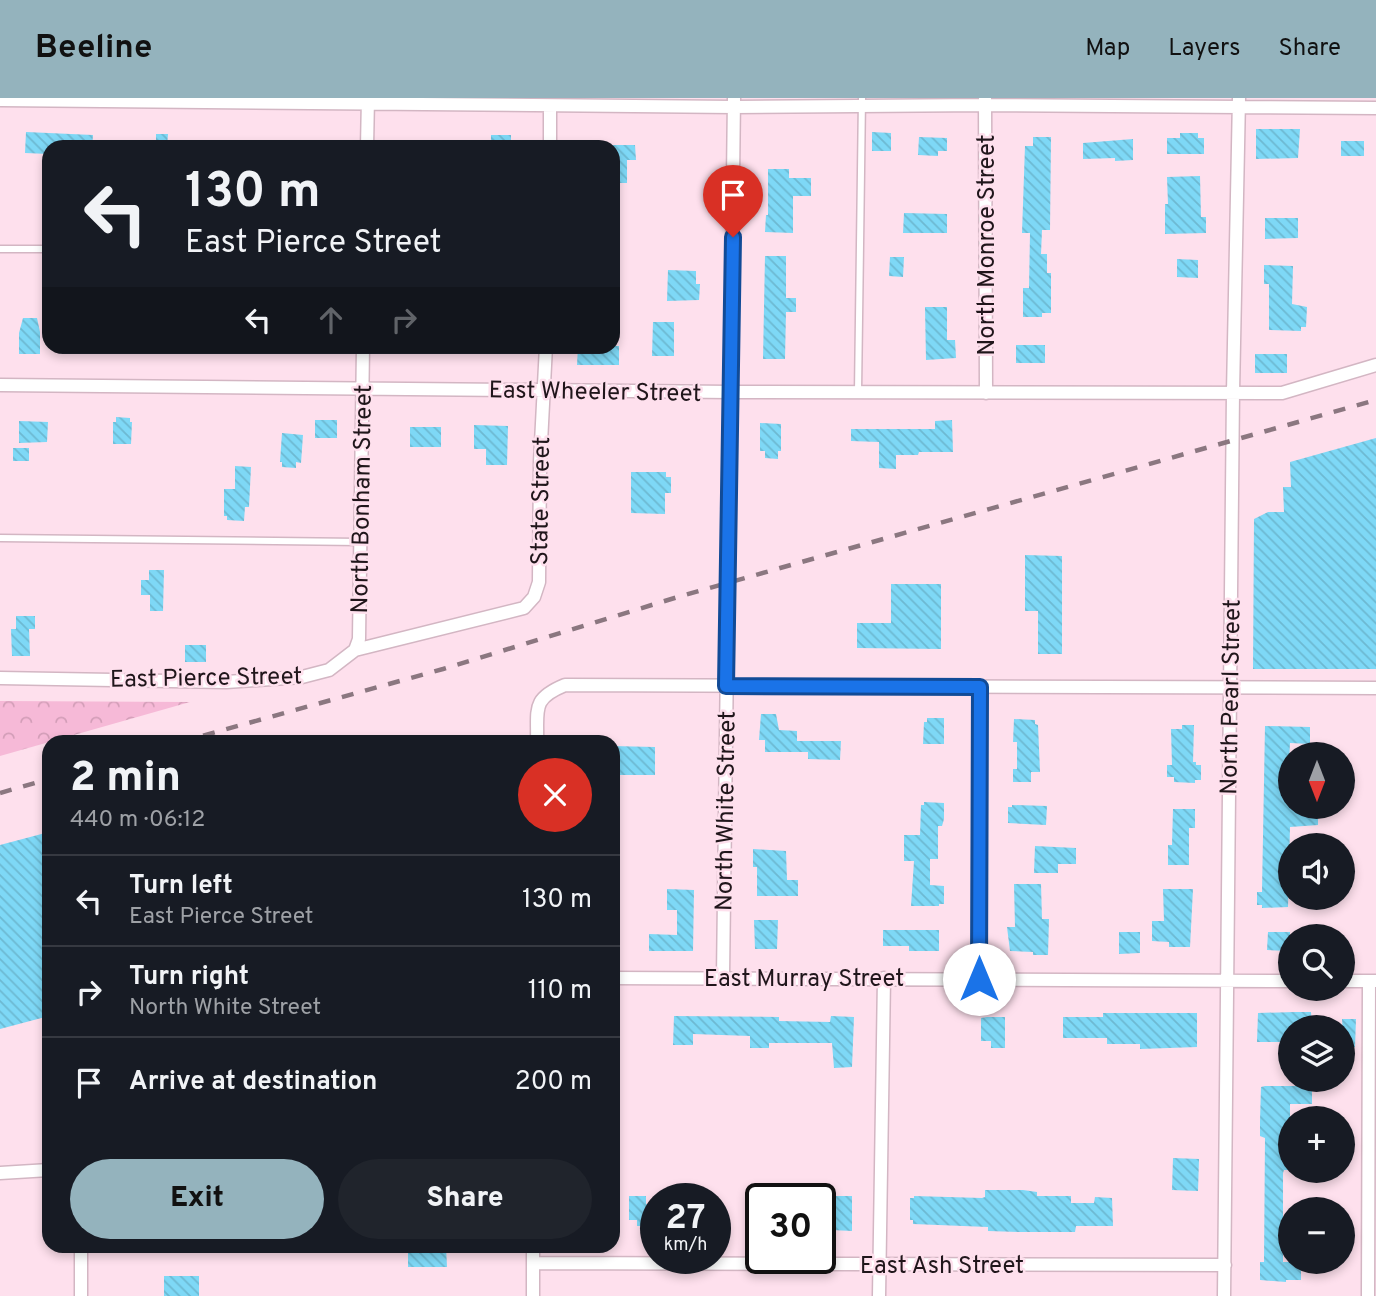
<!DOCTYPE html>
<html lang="en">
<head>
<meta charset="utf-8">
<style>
	:root { --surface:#171b24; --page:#20242c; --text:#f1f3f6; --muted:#9ea1a6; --line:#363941; --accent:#94b3bd }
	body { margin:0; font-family:Overpass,sans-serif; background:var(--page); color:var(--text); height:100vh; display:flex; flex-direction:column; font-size:26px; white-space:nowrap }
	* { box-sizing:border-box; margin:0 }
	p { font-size:23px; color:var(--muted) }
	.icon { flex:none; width:38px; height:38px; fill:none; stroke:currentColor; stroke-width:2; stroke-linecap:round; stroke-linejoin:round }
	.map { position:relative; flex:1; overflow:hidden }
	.side { position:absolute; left:42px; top:637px; width:578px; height:518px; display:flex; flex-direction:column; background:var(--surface); border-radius:21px; box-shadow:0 4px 10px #0003 }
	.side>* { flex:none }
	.banner { position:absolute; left:42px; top:42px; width:578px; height:214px; border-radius:21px; box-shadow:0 4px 10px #0003; background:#171b24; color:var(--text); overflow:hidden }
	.needle { width:46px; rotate:180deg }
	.buttons { position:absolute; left:1278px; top:644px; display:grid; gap:14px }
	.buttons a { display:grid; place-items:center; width:77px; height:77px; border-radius:50%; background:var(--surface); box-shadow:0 4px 10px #0003; font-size:35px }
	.speed { position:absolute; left:640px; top:1085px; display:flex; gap:14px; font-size:35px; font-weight:700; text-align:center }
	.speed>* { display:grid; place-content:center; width:91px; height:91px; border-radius:50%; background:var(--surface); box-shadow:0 4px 10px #0003; line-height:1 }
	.speed small { font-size:18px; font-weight:400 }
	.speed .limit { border:4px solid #111; border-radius:10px; background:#fff; color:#111 }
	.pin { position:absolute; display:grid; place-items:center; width:60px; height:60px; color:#fff; margin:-72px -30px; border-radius:50% 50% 50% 0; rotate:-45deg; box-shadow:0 0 7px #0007 }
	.pin .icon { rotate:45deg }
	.me { position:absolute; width:77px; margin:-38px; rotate:0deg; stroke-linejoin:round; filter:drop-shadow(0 0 5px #0008) }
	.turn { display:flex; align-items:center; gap:24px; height:147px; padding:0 28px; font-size:32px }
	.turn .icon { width:91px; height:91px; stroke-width:2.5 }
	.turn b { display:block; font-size:49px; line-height:60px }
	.lanes { display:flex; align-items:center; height:66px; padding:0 28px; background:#0003; justify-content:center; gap:35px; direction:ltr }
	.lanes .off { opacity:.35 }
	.round { display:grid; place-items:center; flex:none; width:74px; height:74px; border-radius:37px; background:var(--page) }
	.summary { display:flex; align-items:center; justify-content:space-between; height:119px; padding:0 28px }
	h1 { font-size:42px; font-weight:800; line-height:52px }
	.cta { display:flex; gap:14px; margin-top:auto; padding:14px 28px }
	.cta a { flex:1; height:80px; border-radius:42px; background:var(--accent); color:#111; font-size:28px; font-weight:800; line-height:80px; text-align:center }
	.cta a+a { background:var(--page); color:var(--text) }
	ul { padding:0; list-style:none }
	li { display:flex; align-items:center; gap:21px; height:91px; padding:0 28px; border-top:2px solid var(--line) }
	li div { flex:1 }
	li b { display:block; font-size:26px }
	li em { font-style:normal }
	header { display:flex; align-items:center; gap:42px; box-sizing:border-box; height:98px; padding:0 35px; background:var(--accent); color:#111 }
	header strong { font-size:33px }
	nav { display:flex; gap:38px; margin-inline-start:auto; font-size:24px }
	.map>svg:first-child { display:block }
</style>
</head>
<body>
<header>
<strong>Beeline</strong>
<nav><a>Map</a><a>Layers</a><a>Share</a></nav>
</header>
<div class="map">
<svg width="1376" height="1198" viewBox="0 0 1376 1198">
	<defs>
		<pattern id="park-crowns" width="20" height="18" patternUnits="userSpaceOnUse" patternTransform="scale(1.75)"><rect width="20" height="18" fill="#f6b9d7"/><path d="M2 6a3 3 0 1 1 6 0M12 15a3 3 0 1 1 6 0" fill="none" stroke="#d39eb8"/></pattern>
		<pattern id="building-back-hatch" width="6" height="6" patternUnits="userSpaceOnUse" patternTransform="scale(1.75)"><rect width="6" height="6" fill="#7ed8f6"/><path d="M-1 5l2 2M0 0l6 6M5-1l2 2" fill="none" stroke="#6db9d2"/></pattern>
	</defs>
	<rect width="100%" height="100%" fill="#fee0ed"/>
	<!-- park -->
	<path fill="url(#park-crowns)" d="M0,603l190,1 -190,54z"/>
	<!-- building -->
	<path fill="url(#building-back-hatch)" d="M1256,31h44l-2,29 -42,1z
		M26,34l67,3 -1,12h-43v7l-24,-1z
		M872,34l19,1v18h-19z
		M1180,35h18v5h6v16h-37v-16h13z
		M156,36h12l-1,13h-11z
		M491,37h20v12h-20z
		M919,39l28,1v13h-9v5l-20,-1z
		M1033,39h18l-1,93h-8l-1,24h6v19h4v40h-9v4h-19v-29h6l1,-55h-8l3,-87h8z
		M1133,41v21l-18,1v-3l-32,1v-16z
		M1341,43h23v15h-23z
		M612,47h23l1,15h-9v23h-15z
		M768,71h21v9h22v18h-18v37l-28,-1 1,-17h2z
		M1200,78l1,41h5v16l-41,1v-30h3l-1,-27z
		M904,115l43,1v19h-44z
		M1265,120h33v20l-33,1z
		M765,158h21v42h10v14h-10l-1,47h-22z
		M890,159h14l-1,20 -14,-1z
		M1177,161l21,1v18l-21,-1z
		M1264,167l29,1 -1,38 15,3 -1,20h-5v4l-32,-1v-46h-5z
		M668,172l28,1v13h4l-1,16 -32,1z
		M925,209h22v33h8l1,18 -30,2z
		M23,220h14l3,14v22h-21v-21z
		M653,224h21v34h-22z
		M1016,247h29v18h-29z
		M578,248h41v19h-42z
		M1255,256h32v19h-32z
		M116,319l14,1v4h2l-1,22h-18v-22h3z
		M315,322h22v18h-22z
		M952,322l1,32h-34l-1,3h-22v14l-17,-1v-26l-28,-1v-12h84v-8z
		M19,323l29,1 -1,20 -28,1z
		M760,325l21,1v27h-3v8l-13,-1v-7h-5z
		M474,327l34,1 -1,39h-21v-16h-12z
		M410,329h31v20h-31z
		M282,335l21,2 -2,28 -5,-1v6l-14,-1v-5h-2z
		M1376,340v231h-123l1,-150 14,-7h16l-1,-25h8l-1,-25z
		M13,350h16v13h-16z
		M235,368l16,1 -2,40h-4l-1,14 -17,-1v-4h-3v-27h11z
		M631,374h35v5h5v16h-6v21l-34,-1z
		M1025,457l37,1v98h-24v-43h-13z
		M149,472h15l-1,41h-13v-16h-9v-15h8z
		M891,486h50v65l-84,-1v-25h34z
		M16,518h19v13h-6l1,27h-18l-1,-27h5z
		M185,547h21v17h-21z
		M761,616h15l3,16 18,1v10h44l-1,19 -32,-1v-7h-43v-12h-6z
		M927,620h17v26h-21l1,-22h3z
		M1014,621l21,1v4l3,1 2,47h-9v10h-18v-13h4v-27h-4z
		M1182,627h12l-1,37h3v3h5v15h-6v3l-21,-1v-5h-7v-12h5l-1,-36h11z
		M1265,628l45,1v17l-20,-1 -3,55h3v9h12l6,1v3h10v14l-28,2 -2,80 -26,1v-3h-5v-13h5z
		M612,648l43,1v28h-43z
		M924,704l20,1v16l-2,7h-4v33h-8v26l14,1v18h-5v2h-28l3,-45h-10v-26h16l1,-30h3z
		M1012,707l35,1 -1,19 -38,-2v-16h4z
		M1173,711h22v19h-6v37h-21v-20h4z
		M49,734v184l-49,13v-184z
		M1035,748l41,2v16h-18v9h-24z
		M753,751l33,2 1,29h11v16h-41v-29h-4z
		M1014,786h27l1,35h7l-1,36h-15v-3l-23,-1 -3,-24h8z
		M667,791l27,1 -1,61h-44v-17l28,1v-25h-10z
		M1163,791h30l-3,58h-21v-5l-17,-1v-20h12z
		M754,822h24l-1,29h-22z
		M883,832h56v21h-30v-5h-26z
		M1119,834h21v21l-21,1z
		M1268,834h22v19l-23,-1z
		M1295,914h16l1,15h-22v15h-33l1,-29z
		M1103,915h94v34l-57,2v-5h-33v-6h-44v-21h40z
		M674,918l105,1v4l51,1 1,-6 23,1 -2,50 -18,1 -2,-25h-63v5h-19v-12l-57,-2v11h-20z
		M987,919h18v31h-14v-7h-10v-23z
		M1342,921h14l-1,28h-11z
		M1265,988h47v18h-22v66h-6l-1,3v89h13v5h5v13h-15v2l-26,-2v-18h4l1,-124 -5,-2v-15l1,-34z
		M1173,1060l26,1 -1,32 -26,-1z
		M985,1092h38l14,2v4h34v7h23l1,-6 17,1 1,28h-37l-1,6h-55l-32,-1v-4l-75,-3v-4h-3v-22h4v-2l68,2 3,-1z
		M629,1098h17v8h10v22h-19v-6h-8z
		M835,1098h17v35l-21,-1v-4l-9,-1v-18h13z
		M408,1148h38l1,21h-39z
		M164,1178h35v20h-35z"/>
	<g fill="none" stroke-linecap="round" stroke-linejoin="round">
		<defs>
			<path id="lane" d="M0,151h49
				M858,294l4,-294
				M0,440l360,4"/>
			<path id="street" d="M985,0l1,295
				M0,2l734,7 251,-2 391,3
				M367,49l1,-49
				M550,49v-41
				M0,287l731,7 551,1 94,-28
				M355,552l4,-11 4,-293
				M0,580l226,4 76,-5 27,-7 26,-20 169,-42 10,-11 5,-15 1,-120 6,-116
				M537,644c1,-33 -6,-43 28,-57l811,3
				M723,879l11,-879
				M612,880l678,3
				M979,881l1,-293
				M1342,883h34
				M0,1075l49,-3
				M533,1148v50
				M533,1165l692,2
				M81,1198v-50
				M879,1198l5,-318
				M1224,1198l9,-904 6,-294
				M1368,1198l1,-315"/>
		</defs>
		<!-- lane casing -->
		<use href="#lane" stroke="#d3b6c3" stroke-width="9"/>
		<!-- street casing -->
		<use href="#street" stroke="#d3b6c3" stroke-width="15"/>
		<!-- lane -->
		<use href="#lane" stroke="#fff" stroke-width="6"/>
		<!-- street -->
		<use href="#street" stroke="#fff" stroke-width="12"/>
		<!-- rail -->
		<path stroke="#8b7780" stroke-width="4.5" stroke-dasharray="12 12" stroke-linecap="butt" d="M180,644l263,-73 238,-73 695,-196
			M0,695l49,-14"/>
	</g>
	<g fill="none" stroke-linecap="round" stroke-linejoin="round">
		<defs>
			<path id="route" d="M733,139l-7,449 254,1 -1,292"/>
		</defs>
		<!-- route casing -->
		<use href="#route" stroke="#114b97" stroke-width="18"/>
		<!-- route -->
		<use href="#route" stroke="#1a73e8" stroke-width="12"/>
	</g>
	<g text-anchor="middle" stroke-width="5" stroke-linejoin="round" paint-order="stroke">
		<!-- street labels -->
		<g font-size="24" fill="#20161b" stroke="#fee0ed">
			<text transform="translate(986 147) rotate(-90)" y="8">North Monroe Street</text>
			<text transform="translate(595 293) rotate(1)" y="8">East Wheeler Street</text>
			<text transform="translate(361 401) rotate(-89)" y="8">North Bonham Street</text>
			<text transform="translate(540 403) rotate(-89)" y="8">State Street</text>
			<text transform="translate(206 579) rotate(-1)" y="8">East Pierce Street</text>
			<text transform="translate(1230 599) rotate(-89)" y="8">North Pearl Street</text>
			<text transform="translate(725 713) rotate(-89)" y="8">North White Street</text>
			<text x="804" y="888">East Murray Street</text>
			<text x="942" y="1175">East Ash Street</text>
		</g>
	</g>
</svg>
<div class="buttons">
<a><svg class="needle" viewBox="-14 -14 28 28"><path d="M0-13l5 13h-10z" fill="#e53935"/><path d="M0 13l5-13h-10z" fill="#9ea1a6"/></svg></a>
<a><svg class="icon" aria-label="sound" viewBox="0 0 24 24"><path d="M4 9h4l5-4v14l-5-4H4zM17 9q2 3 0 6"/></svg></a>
<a><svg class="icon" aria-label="search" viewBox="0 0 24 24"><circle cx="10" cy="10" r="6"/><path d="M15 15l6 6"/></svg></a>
<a><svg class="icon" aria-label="layers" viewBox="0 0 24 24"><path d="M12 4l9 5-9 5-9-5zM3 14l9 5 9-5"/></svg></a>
<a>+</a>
<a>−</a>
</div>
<div class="speed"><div>27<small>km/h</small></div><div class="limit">30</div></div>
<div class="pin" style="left:733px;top:139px;background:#d93025"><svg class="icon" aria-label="arrive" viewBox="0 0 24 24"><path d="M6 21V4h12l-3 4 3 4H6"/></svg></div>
<svg class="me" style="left:979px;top:881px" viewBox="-20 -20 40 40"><circle r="19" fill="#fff"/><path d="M0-13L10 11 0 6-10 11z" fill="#1a73e8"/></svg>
<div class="banner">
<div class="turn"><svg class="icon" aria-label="left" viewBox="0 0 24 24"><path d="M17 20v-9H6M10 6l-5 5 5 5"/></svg><div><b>130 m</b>East Pierce Street</div></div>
<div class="lanes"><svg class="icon" aria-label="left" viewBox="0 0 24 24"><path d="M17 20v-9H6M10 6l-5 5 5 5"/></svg><svg class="icon off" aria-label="ahead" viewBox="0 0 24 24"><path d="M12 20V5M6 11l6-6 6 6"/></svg><svg class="icon off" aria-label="right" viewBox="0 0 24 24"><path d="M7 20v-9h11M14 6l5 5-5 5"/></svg></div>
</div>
<section class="side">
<div class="summary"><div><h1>2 min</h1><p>440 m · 06:12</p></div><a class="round" style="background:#d93025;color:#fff"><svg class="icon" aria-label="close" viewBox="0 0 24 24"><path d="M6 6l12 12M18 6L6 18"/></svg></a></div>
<ul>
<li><svg class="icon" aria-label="left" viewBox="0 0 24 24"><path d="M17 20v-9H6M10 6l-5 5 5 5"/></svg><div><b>Turn left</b><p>East Pierce Street</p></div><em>130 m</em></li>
<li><svg class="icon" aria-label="right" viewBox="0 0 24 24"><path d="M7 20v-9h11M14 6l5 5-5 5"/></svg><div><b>Turn right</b><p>North White Street</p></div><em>110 m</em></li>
<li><svg class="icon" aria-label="arrive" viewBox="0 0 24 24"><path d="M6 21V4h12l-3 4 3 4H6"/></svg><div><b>Arrive at destination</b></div><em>200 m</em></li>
</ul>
<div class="cta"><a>Exit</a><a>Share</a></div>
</section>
</div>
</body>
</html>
